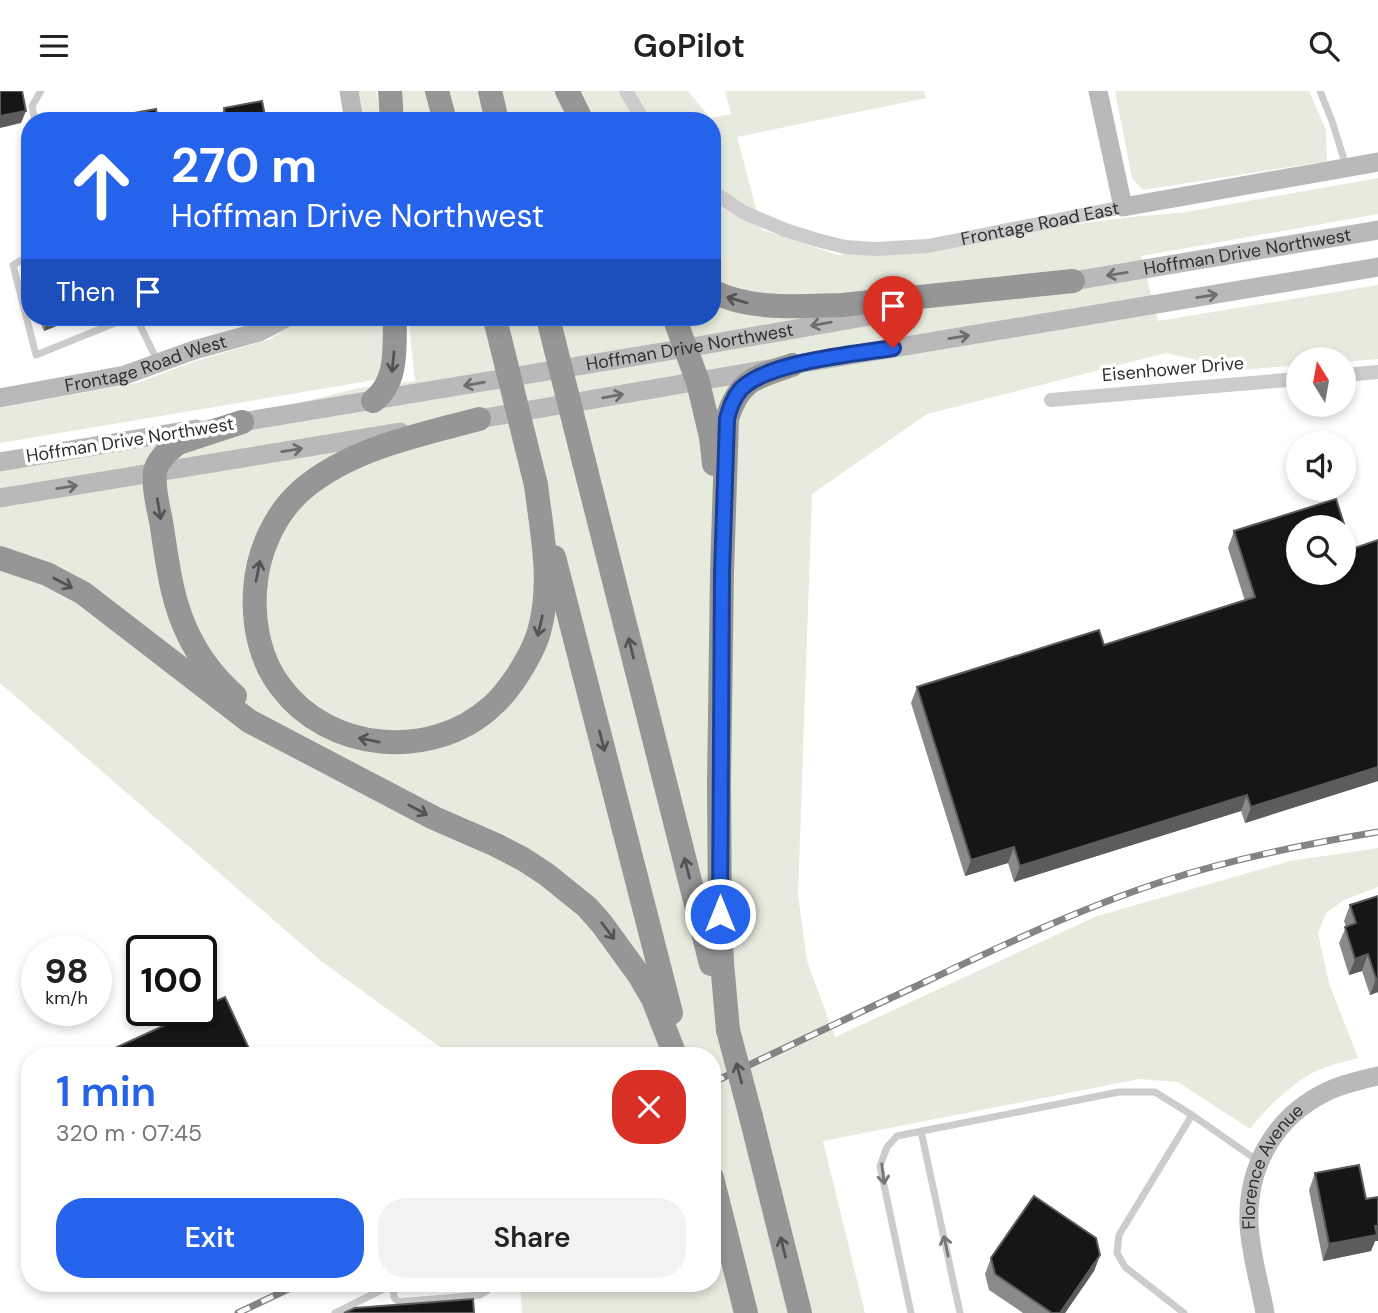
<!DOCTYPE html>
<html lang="en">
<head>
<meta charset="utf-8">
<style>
	:root { --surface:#fff; --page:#f2f2f2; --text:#222; --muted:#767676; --accent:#2563eb }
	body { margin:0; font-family:"DM Sans",sans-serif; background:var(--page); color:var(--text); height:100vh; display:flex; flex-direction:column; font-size:26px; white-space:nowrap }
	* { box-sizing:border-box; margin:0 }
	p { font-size:23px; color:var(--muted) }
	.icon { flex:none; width:38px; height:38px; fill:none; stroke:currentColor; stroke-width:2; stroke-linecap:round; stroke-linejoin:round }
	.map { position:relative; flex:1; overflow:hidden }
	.panel { position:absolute; left:21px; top:956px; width:700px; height:245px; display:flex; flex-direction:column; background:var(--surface); border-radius:28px; box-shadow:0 4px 10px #0003 }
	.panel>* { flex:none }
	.top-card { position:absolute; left:21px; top:21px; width:700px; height:214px; border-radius:28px; box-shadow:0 4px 10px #0003; background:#2563eb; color:#fff; overflow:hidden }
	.needle { width:46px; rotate:349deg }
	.tools { position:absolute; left:1286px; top:256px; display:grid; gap:14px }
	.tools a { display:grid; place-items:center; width:70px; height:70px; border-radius:50%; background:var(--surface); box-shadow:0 4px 10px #0003; font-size:35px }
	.speed { position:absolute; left:21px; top:844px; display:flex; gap:14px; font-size:35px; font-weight:700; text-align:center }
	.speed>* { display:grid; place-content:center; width:91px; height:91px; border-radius:50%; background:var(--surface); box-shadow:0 4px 10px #0003; line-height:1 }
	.speed small { font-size:18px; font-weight:400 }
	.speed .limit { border:4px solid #111; border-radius:10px; background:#fff; color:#111 }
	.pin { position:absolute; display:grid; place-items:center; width:60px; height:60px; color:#fff; margin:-72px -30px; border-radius:50% 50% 50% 0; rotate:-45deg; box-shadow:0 0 7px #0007 }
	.pin .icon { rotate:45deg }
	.me { position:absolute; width:77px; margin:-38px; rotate:0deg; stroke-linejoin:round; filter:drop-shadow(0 0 5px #0008) }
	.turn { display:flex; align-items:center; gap:24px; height:147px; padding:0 35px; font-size:32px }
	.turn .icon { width:91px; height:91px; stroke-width:2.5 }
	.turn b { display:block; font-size:49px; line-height:60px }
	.then { display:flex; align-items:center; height:66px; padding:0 35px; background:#0003; gap:14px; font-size:26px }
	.round { display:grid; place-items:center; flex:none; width:74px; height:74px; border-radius:28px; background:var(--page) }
	.overview { display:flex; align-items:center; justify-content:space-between; height:119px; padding:0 35px }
	h1 { font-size:42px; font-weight:600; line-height:52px; color:var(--accent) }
	.cta { display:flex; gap:14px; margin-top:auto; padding:14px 35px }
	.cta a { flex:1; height:80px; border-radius:28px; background:var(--accent); color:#fff; font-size:28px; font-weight:600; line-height:80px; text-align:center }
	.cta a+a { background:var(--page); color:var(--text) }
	header { display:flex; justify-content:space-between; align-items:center; height:91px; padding:0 35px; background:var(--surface); font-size:32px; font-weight:600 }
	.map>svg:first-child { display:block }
</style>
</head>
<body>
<header><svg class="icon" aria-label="menu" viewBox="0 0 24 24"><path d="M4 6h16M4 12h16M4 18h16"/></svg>GoPilot<svg class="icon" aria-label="search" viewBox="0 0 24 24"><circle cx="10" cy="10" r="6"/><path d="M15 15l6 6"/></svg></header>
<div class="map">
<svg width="1378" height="1222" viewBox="0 0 1378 1222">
	<rect width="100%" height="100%" fill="#fff"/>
	<!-- green -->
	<path fill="#e6ebdd" d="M357,0h19l6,30h-21z
		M397,0h291l22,27 21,-4 -6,-23h199l2,7 -189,39 25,93 76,25 293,-38 55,-5 192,-34v36l-237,42 17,65 220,-36v74l-34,3v-3h-46v6l-57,5 -75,-17 -239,61 -115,80 -14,401 9,66 28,76 262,-121 193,-55 88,-13v39l-34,13 -18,13 -8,20 11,50 29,75c-14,4 -29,7 -42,13 -24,12 -50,37 -66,58l-72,-47 -39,-3 -316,62 42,172h-343l-2,-30h192v-228h-261l-130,-94 -321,-278v-230l284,-46 75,-19 56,-7 -7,-64h304v-196h-304z
		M1115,0h194l17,39 1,31 -184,29 -11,-12z
		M301,226h103l-24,62 -380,64v-35l137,-25 59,-22 74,-22 23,-14z"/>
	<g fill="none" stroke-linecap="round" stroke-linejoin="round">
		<!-- lane -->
		<path stroke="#ccc" stroke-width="7" d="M1320,0l12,30 14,45
			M35,30l-3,-15 9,-15
			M30,164l-17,10 23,90 94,-38
			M136,226l21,43
			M256,226l3,14
			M921,1040l39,182
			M393,1193l1,13 4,5 82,-7 7,-4 -1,-8
			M335,1222l61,-30
			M911,1222l-31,-147 7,-19 10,-11 222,-44h36l37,23 66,46
			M1184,1222l-59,-46 -8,-14 2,-18 73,-120"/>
		<!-- street -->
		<g stroke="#ccc" stroke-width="14">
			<path d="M626,0l18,30"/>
			<path id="s1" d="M712,100l31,21 42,18 32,10 28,7 30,2 53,-3 195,-39"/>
			<path d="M1344,284l34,-3"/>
			<path d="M1051,309l247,-21"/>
		</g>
		<!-- secondary -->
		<g stroke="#b9b9b9" stroke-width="19">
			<path d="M349,0l5,30"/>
			<path d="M1098,0l25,116 255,-45"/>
			<path id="s2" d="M1061,192l317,-53"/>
			<path id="s3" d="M0,307l125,-23 69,-25 65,-18 29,-15"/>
			<path d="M467,330l325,-56 586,-98"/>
			<path id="s4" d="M229,333l457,-76 224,-39"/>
			<path d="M0,371l196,-33"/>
			<path d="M0,407l400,-66"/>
			<path id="s5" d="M1265,1222c-5,-29 -15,-60 -16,-90 -2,-57 26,-106 77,-131 16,-8 35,-12 52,-16"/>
		</g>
		<!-- highway -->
		<path stroke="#969696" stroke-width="24" d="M390,0l2,30
			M437,0l8,30
			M490,0l7,30
			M567,0l15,30
			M712,200c39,20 87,15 130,14l231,-24
			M674,226l24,65 13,55 3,27
			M373,310c26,-20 21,-55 22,-84
			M479,328c-60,16 -127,29 -176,70 -29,25 -46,64 -48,102 -2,33 5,69 25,95 48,66 151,75 211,21 10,-8 17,-18 24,-28 10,-15 19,-30 24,-47 14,-50 3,-97 -3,-147
			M584,371l127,502
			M554,466l117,456
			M0,467l47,16 36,19 166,128 185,97 62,27 27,14 23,15 41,33 15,17 37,51 14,24 22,56
			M235,605c-19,-17 -35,-37 -46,-60 -18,-35 -22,-77 -28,-115 -3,-14 -8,-35 -6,-49 2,-12 14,-22 23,-29l64,-21
			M728,939l-6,-67 -2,-49 -1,-128 3,-213 5,-154c12,-40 30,-42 65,-54
			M751,1026l49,196
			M712,1087l34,135"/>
		<defs>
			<path id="rail" d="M712,992c70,-34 140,-67 211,-100 78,-37 156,-74 238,-101 71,-23 144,-38 217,-50
				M238,1222l63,-30"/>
		</defs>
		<!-- rail casing -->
		<use href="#rail" stroke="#848484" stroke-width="7"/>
		<!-- rail -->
		<use href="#rail" stroke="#fff" stroke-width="4.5" stroke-dasharray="13" stroke-linecap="butt"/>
		<!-- highway-bridge -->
		<path stroke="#969696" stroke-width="24" d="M495,228l41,166
			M549,231l35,140
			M728,939l23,87"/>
	</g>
	<!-- wall -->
	<path fill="#8a8a8a" d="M224,17l42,13h-47z
		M38,226h41l-35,14z
		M1234,440l144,250 -133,42 -4,-12 -227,71 -6,-19 -43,13 -54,-173 6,-16 187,-42 141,-44 -17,-53z
		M1378,805v96l-8,3 -8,-24 -13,4 -10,-32 7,-16 -2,-6 6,-16z
		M1315,1082l51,26 12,-2v44h-3l-4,10 -48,10 -14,-71z
		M1100,1164l-6,16 -29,42h-42l-34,-23 -4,-16 6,-16z"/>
	<!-- shaded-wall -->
	<path fill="#5c5c5c" d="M26,20l-5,12 -21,5v-12z
		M52,226h27l-35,14 4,-13z
		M1378,676v14l-133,42 6,-16z
		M1247,704l-6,16 -227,71 6,-16z
		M1014,756l-6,16 -43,13 6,-16z
		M1368,863l-6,17 -13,4 6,-16z
		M1378,887v14l-8,3 6,-16z
		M1375,1135h3v15h-3l-4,10 -48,10 6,-17z
		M1100,1164l-6,16 -29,42h-5z"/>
	<!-- building -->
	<path fill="#161616" stroke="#5c5c5c" stroke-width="2" fill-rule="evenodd" d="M0,0h22l4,20 -26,5z
		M262,10l4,20h-40l-2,-13z
		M156,18l2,12h-39l-1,-5z
		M1336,408l16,50 26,-9v227l-127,40 -4,-12 -227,71 -6,-19 -43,13 -54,-173 182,-57 5,15 151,-48 -21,-66zM1298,436h46v45h-46z
		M1378,805v82l-2,1 -8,-25 -13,5 -10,-32 11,-4 -6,-18z
		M225,906l27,58h-152l98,-45h3v-2z
		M1359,1074l7,34 12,-2v29h-3l2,9 -48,9 -14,-71z
		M1034,1105l62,42 4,17 -40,58h-8l-57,-39 -4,-16z
		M473,1208l1,14h-130l11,-5z"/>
	<!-- one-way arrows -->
	<defs><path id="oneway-shaft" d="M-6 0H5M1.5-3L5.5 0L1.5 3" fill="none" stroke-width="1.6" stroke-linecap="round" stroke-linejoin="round" transform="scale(1.75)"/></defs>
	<g stroke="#6d6d6d">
		<use href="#oneway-shaft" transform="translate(1117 183) rotate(171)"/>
		<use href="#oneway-shaft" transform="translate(1207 205) rotate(-9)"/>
		<use href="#oneway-shaft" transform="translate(821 233) rotate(170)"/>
		<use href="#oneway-shaft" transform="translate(959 246) rotate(-9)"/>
		<use href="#oneway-shaft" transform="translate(474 293) rotate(170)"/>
		<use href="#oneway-shaft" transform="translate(613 305) rotate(-10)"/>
		<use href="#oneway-shaft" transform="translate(292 359) rotate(-9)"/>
		<use href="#oneway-shaft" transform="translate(67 396) rotate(-9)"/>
	</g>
	<g stroke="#535353">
		<use href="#oneway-shaft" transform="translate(737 209) rotate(-164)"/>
		<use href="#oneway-shaft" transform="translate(393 271) rotate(96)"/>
		<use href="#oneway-shaft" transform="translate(159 418) rotate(81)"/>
		<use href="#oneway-shaft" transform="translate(258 480) rotate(-79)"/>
		<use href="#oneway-shaft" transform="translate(63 492) rotate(28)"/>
		<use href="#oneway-shaft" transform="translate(540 535) rotate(103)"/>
		<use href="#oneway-shaft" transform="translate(631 557) rotate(-104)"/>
		<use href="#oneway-shaft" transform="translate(369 649) rotate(-168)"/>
		<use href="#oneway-shaft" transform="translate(602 650) rotate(76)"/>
		<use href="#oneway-shaft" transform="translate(418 719) rotate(28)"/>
		<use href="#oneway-shaft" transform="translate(687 777) rotate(-104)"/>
		<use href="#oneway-shaft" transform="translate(608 840) rotate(53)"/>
		<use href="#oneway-shaft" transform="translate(739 982) rotate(-105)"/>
		<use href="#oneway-shaft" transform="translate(783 1156) rotate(-104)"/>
	</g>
	<g stroke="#767676">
		<use href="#oneway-shaft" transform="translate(883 1083) rotate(83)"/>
		<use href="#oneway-shaft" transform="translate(946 1155) rotate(-102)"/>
	</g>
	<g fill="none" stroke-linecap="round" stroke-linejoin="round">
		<defs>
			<path id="route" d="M720,823l2,-341 5,-154c3,-11 6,-21 14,-30 26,-27 114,-35 152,-41"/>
		</defs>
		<!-- route casing -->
		<use href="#route" stroke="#184099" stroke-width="18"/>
		<!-- route -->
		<use href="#route" stroke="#2563eb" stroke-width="12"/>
	</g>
	<g text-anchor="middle" stroke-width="7" stroke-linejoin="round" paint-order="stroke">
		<!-- street labels -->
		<g font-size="18" fill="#2f2f2f" stroke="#fff">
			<text dy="6" stroke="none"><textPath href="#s1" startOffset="343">Frontage Road East</textPath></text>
			<text dy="6" stroke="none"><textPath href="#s2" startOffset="189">Hoffman Drive Northwest</textPath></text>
			<text dy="6" stroke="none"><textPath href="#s4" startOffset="467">Hoffman Drive Northwest</textPath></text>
			<text dy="6" stroke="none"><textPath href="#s3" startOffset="150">Frontage Road West</textPath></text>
			<text transform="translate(1173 278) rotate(-5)" y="6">Eisenhower Drive</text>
			<text transform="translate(130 349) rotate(-9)" y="6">Hoffman Drive Northwest</text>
			<text dy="6" stroke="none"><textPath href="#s5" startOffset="154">Florence Avenue</textPath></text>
		</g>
	</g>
</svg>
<div class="tools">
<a><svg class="needle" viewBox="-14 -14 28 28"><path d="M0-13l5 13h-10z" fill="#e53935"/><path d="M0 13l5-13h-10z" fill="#767676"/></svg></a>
<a><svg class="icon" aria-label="sound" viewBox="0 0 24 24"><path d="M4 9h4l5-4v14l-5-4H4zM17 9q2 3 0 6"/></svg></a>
<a><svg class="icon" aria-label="search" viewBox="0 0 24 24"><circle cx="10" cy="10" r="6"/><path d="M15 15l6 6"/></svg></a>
</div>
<div class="speed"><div>98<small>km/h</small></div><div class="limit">100</div></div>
<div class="pin" style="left:893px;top:257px;background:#d93025"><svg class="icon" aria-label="arrive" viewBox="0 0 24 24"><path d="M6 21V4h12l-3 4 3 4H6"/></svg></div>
<svg class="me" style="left:720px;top:823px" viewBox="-20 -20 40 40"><circle r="17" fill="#2563eb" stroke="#fff" stroke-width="3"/><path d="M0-11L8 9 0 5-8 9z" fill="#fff"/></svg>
<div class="top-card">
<div class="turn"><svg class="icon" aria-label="ahead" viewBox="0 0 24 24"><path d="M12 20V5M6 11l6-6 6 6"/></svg><div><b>270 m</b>Hoffman Drive Northwest</div></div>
<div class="then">Then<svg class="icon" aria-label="arrive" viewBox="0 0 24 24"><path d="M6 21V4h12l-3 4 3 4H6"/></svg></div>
</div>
<section class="panel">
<div class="overview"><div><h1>1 min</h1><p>320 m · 07:45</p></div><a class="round" style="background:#d93025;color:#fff"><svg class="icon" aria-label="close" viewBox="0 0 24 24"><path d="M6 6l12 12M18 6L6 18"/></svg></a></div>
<div class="cta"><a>Exit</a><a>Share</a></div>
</section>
</div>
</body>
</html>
